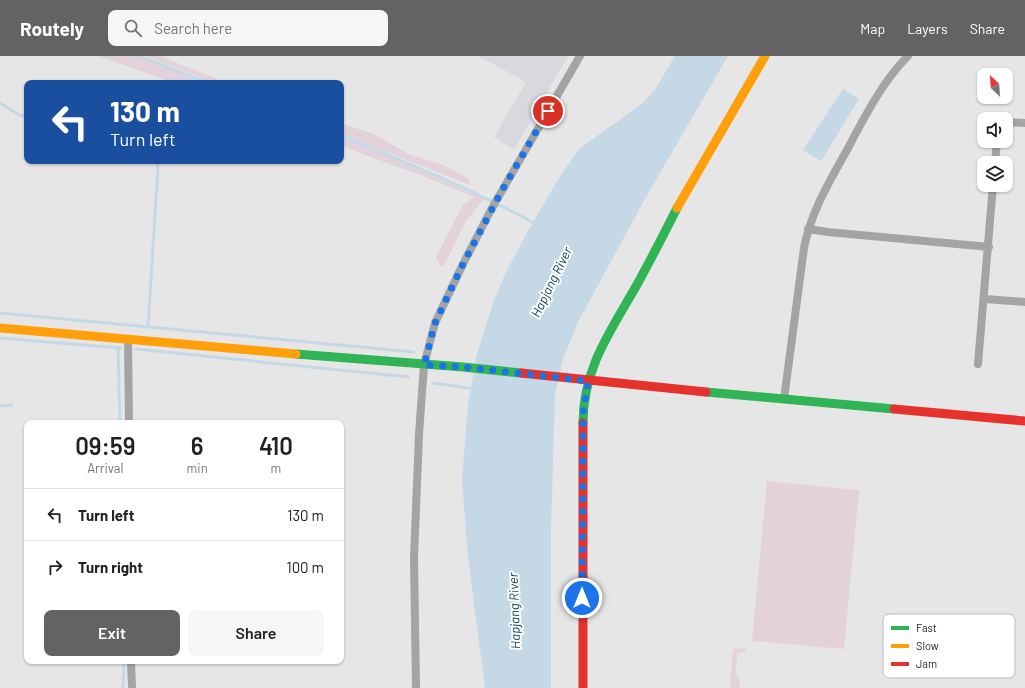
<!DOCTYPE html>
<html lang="en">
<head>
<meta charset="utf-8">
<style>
	:root { --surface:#fff; --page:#f6f6f6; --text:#222; --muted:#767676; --line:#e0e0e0; --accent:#636364 }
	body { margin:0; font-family:Barlow,sans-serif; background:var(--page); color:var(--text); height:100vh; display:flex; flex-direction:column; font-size:15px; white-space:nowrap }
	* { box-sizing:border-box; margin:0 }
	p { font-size:13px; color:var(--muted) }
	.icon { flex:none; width:22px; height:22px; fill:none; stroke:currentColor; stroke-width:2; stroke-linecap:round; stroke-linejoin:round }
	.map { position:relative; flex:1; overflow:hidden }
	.details { position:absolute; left:24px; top:364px; width:320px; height:244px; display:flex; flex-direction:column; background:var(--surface); border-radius:8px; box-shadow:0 1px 3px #0004 }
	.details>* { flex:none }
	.hud { position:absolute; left:24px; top:24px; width:320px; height:84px; border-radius:8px; box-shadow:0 1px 3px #0004; background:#1a4fa0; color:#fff; overflow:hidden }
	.needle { width:26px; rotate:335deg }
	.fabs { position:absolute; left:977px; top:12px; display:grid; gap:8px }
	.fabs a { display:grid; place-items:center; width:36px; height:36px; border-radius:8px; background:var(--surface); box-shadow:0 1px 3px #0004; font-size:20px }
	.pin { position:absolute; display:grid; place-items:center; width:34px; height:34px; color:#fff; margin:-17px; border:2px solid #fff; border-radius:50%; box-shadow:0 1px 4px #0007 }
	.me { position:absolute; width:44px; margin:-22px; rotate:0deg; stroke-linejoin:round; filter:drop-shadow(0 0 3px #0008) }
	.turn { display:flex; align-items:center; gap:14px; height:84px; padding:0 20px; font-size:18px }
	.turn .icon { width:52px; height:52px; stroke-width:2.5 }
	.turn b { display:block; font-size:28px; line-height:34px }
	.eta { display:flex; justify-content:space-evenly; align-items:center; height:68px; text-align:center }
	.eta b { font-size:24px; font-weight:600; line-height:28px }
	.action { display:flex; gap:8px; margin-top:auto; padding:8px 20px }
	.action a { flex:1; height:46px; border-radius:8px; background:var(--accent); color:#fff; font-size:16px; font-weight:600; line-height:46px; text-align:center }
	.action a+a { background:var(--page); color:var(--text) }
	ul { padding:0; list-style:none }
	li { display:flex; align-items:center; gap:12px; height:52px; padding:0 20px; border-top:1px solid var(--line) }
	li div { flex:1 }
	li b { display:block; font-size:15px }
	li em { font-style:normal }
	header { display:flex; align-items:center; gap:24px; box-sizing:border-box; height:56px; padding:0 20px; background:var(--accent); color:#fff }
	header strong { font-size:19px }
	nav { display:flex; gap:22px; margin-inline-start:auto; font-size:14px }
	.search { width:280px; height:36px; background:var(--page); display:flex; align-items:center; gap:10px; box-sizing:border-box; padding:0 14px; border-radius:8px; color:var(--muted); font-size:15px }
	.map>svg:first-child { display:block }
</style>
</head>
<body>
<header>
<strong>Routely</strong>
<div class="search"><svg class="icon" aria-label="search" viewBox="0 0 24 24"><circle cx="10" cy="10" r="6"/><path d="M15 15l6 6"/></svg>Search here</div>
<nav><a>Map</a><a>Layers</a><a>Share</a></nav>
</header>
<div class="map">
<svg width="1025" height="632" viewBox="0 0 1025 632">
	<rect width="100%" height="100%" fill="#e6e6e7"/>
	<!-- built -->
	<path fill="#dad8df" d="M478,0h90l-54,94 -20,-13 32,-55z"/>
	<!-- green -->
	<path fill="#e3d2d9" d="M99,0h37l67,27h-29z
		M145,0h15l67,27h-13z
		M341,67l35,12 32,19 33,10 27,14 2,7 -129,-51z
		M341,82l54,21 89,40 -18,22 -22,45 -4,-1 -4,-8 27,-52 11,-8 -54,-22 -79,-29z
		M767,425l92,9 -15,159 -92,-8z
		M743,592l4,3 -10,3 -1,21 4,5 -1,8h-9l3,-39z"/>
	<!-- water -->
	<path fill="#c4d8e6" d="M675,0h53l-82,141 -68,125 -15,37 -8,36 -4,134v159h-66l-17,-131 -6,-77 6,-76 9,-50 16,-51 13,-31 22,-41 31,-53 20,-29 64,-46 13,-15z
		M843,33l16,10 -38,62 -18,-11z"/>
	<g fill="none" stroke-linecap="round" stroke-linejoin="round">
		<!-- stream -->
		<path stroke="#c4d8e6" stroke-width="3" d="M139,0l69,27
			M0,47l19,12 8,2
			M341,80c66,26 132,54 195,88
			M0,257l414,39
			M148,271l10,-160 -3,-5 -2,-1
			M0,282l121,10
			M118,292l2,75
			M136,293l272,28
			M433,327l42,6
			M0,350l12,-1
			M123,632l1,-27"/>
		<!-- street -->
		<path stroke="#a4a4a4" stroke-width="8" d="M1006,66l19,1
			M995,107l2,-22
			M808,173l20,3 161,15
			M985,243l40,3
			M128,284l1,83
			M978,308l15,-179
			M784,343l20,-151c7,-36 25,-66 43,-98 17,-32 35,-68 61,-94
			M131,605l1,27
			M416,632l-2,-130 5,-124 5,-69 11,-42 28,-59 29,-56 88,-152"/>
		<!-- fast -->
		<path stroke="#30b455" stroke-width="9" d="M296,298l167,13 58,6
			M706,336l188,17
			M583,367c0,-57 30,-95 56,-142 13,-24 26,-49 38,-73"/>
		<!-- slow -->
		<path stroke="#ff9f0a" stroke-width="9" d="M677,152l88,-152
			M0,272l296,26"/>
		<!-- jam -->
		<path stroke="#e5322d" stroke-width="9" d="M521,317l185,19
			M894,353l131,12
			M583,367v265"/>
	</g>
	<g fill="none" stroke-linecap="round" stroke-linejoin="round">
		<!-- route -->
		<path stroke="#1a73e8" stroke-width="7" stroke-dasharray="0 12.6" d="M548,55l-48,83 -37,70 -28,59 -11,42 39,2 125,14 -5,32 -1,185"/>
	</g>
	<g text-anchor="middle" stroke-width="4" stroke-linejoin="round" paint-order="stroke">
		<!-- water labels -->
		<g font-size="13" font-style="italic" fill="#0c415e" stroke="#fff">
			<text transform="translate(551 226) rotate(-64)" y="5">Hapjang River</text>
			<text transform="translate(514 555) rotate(-92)" y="5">Hapjang River</text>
		</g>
	</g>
	<!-- legend -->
	<rect x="883" y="558" width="132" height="64" rx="6" fill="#fff" stroke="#bbbbbc" stroke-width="1"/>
	<rect x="891" y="570" width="18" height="4" fill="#30b455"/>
	<rect x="891" y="588" width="18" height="4" fill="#ff9f0a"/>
	<rect x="891" y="606" width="18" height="4" fill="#e5322d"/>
	<g font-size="11" fill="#1d1d1e">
		<text x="916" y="576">Fast</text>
		<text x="916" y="594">Slow</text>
		<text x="916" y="612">Jam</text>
	</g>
</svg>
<div class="fabs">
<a><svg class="needle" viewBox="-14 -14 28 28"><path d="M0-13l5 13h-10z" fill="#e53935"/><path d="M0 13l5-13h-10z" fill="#767676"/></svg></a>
<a><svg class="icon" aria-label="sound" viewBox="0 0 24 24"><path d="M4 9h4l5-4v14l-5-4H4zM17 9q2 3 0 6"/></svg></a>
<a><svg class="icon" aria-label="layers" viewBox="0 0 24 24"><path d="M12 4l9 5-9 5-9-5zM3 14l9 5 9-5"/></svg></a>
</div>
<div class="pin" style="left:548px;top:55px;background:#d93025"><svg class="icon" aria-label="arrive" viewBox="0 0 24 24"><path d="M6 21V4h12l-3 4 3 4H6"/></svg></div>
<svg class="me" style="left:582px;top:542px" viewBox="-20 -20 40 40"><circle r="17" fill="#1a73e8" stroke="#fff" stroke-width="3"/><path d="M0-11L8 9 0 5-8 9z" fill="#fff"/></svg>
<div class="hud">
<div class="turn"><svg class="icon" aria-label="left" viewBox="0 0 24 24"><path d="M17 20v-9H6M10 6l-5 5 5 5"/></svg><div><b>130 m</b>Turn left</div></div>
</div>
<section class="details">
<div class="eta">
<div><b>09:59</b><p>Arrival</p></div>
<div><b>6</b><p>min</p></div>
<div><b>410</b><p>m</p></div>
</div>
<ul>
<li><svg class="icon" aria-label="left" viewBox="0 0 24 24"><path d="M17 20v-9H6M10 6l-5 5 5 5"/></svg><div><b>Turn left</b></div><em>130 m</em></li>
<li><svg class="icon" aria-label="right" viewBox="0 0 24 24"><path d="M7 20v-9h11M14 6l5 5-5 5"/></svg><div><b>Turn right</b></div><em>100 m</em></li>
</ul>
<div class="action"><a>Exit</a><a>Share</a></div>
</section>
</div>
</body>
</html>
